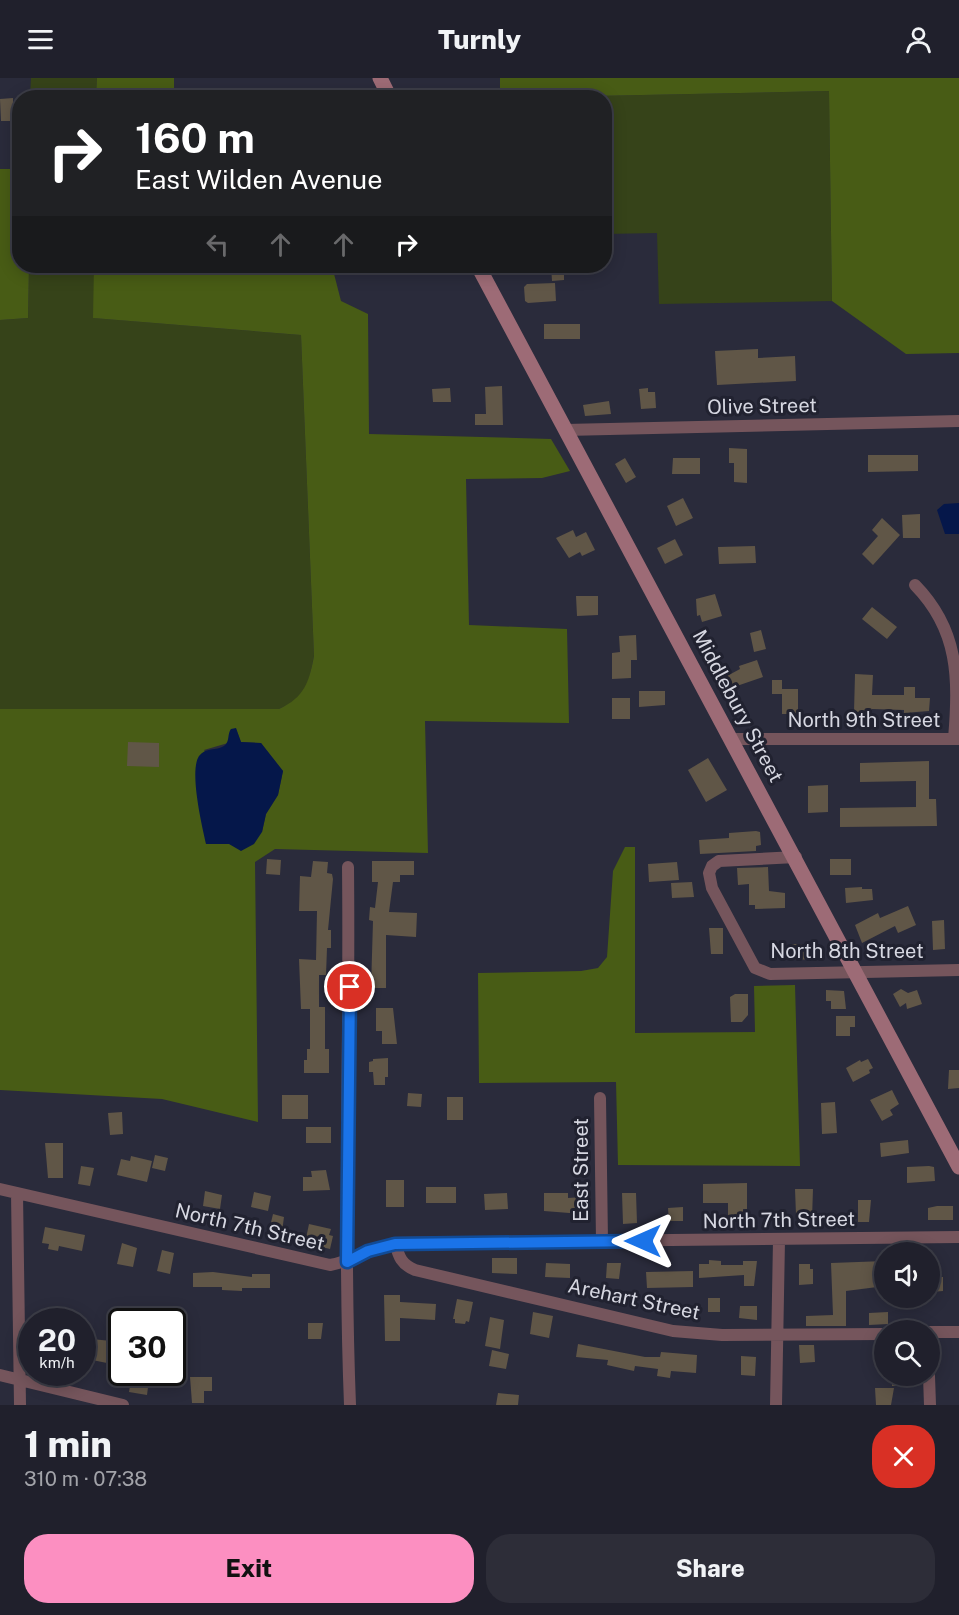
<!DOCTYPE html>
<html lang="en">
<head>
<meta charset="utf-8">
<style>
	:root { --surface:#20202c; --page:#2d2d38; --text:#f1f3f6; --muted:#a2a3a9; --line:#3d3e48; --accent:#fc8fc1 }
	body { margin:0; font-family:"Public Sans",sans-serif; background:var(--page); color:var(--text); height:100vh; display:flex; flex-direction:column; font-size:22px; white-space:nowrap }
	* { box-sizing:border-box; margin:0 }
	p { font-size:20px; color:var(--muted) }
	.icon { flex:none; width:33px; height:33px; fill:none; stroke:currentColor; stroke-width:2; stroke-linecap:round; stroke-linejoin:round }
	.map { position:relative; height:1327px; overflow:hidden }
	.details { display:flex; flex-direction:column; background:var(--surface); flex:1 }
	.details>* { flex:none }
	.banner { position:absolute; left:12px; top:12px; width:600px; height:183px; border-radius:24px; box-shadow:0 3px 15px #0003,0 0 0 2px var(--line); background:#202124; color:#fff; overflow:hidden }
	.controls { position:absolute; left:874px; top:1164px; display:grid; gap:12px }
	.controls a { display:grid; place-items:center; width:66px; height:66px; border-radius:50%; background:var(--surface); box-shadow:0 3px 15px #0003,0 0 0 2px var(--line); font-size:30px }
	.speed { position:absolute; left:18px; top:1230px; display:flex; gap:12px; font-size:30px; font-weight:700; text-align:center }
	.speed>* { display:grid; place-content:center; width:78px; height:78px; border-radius:50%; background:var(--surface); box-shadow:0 3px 15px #0003,0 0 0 2px var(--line); line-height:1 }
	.speed small { font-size:15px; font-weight:400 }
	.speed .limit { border:3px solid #111; border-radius:9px; background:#fff; color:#111 }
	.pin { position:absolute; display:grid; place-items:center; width:51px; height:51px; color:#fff; margin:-26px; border:3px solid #fff; border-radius:50%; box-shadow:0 2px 6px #0007 }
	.me { position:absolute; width:66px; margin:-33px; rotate:270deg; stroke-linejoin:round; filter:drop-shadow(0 0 4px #0008) }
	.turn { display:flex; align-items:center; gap:21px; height:126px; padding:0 24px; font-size:27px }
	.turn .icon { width:78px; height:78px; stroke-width:2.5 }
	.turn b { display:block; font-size:42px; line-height:51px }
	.lanes { display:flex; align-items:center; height:57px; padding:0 24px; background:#0003; justify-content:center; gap:30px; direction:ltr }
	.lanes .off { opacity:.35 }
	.round { display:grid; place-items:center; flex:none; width:63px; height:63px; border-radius:24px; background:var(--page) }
	.summary { display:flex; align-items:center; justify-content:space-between; height:102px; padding:0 24px }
	h1 { font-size:36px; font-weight:800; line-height:45px }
	.button { display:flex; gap:12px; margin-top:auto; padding:12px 24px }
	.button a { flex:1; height:69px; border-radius:24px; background:var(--accent); color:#111; font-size:24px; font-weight:800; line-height:69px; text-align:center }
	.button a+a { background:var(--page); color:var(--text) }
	header { display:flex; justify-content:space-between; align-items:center; height:78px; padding:0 24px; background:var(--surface); font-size:27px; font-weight:800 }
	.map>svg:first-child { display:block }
</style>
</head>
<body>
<header><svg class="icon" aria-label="menu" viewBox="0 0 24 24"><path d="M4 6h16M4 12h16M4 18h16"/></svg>Turnly<svg class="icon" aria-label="person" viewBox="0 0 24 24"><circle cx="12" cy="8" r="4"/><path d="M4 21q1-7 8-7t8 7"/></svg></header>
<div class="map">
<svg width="959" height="1327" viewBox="0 0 959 1327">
	<rect width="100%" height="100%" fill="#2a2b3b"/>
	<!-- green -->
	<path fill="#364319" d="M31,0h66l-1,19h-66z
		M829,13l3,210 -173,3 -2,-71 -52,1 -1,-136h-102z
		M29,188h65v52l207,17 13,321c-6,28 -6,40 -35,53h-279v-389l28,-2z"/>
	<!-- forest -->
	<path fill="#485c15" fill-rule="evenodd" d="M97,0h77v19h-78z
		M500,0h459v275l-53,1 -74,-53 -3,-210 -329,7z
		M0,91h19l1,97h9l-1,52 -28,2z
		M94,188h238l9,35 27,13 1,120 182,5 19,32 -28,7 -76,1 3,146 98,4 2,94 -144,-2 3,132 -153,-4 -20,13 3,260 -96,-23 -162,-9v-381h279c26,-12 30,-27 35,-53l-13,-321 -208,-17zM231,651h5l5,13 20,1 22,28 -5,24 -12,19 -4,18 -58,-82 24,-7z
		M625,769h10v186l120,-1 -1,-46 41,-1 5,181 -182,-1 -2,-83 -137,1 -1,-110 103,-2 17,-3 9,-11 6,-86z"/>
	<!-- water -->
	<path fill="#05174a" d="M959,425v31h-14l-8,-24 7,-6z
		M236,650l5,14 20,1 22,28 -5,24 -12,19 -4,18 -8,12 -13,7 -12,-7h-23c-4,-18 -17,-73 -7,-88 7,-9 17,-5 25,-10 6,-4 3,-12 7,-17z"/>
	<!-- building -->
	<path fill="#605647" d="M13,20v23h-12l-1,-22z
		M551,188h13v14l-12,1z
		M555,205l1,18 -28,2 -3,-2 -1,-14 3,-3z
		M544,246h36v15h-36z
		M758,271v9l37,-2 1,25 -79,4 -2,-34z
		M502,308l1,39h-28v-11h11l-1,-27z
		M450,310l1,14h-18l-1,-13z
		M648,310v4h7l1,16 -15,1 -2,-20z
		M609,323l2,13 -26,2 -2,-11z
		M729,370l18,1v34l-13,-1v-19h-5z
		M868,377h50v16l-50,1z
		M625,380l11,19 -10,6 -11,-19z
		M673,380h27v16h-28z
		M683,420l10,20 -17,8 -9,-20z
		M920,436v24h-17l-1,-23z
		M882,440l18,17 -27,30 -11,-11 16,-18 -6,-6z
		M573,452l3,7 10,-5 9,18 -13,6 -2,-4 -11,6 -13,-20z
		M675,461l8,16 -18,9 -8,-16z
		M755,468l1,17 -37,1 -1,-17z
		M715,516l7,22 -20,6 -2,-7 -3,1 -1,-17z
		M576,518h22v19l-21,1z
		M872,529l25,20 -10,12 -25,-20z
		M761,552l5,19 -12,3 -4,-19z
		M636,557l1,25h-6v18l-19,1v-26l8,-1 -1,-16z
		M757,582l6,17 -32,11 -4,-12 13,-7 -1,-3z
		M855,596l18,1 -1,20h32v-8h11v11h15l-1,13 -25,2v-3l-32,-1v3h-18z
		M772,602h10v9h16v25h-16v-20h-10z
		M639,613h26v14l-26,2z
		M612,620h18v21h-18z
		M128,664l31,1v24l-32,-1z
		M708,680l19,32 -21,12 -18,-32z
		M929,683v38h7l1,27 -97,1v-19l76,-1v-26l-56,1v-19z
		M828,707v27l-20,1v-27z
		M756,753l4,1 1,13 -5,1v5l-56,3 -1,-14 30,-2v-5z
		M267,781l14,1 -1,15 -14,-1z
		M830,781h21v16h-21z
		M313,783l15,1 -1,11 5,1 1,5 -5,51h3v18h-4l-1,27h-7v32h6v42h4v24h-25v-13h3v-11h3v-40h-9l-2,-50 17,1 1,-49h-18l1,-35 11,1z
		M372,783h42v14h-14v7h-7l-4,30 28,1 -1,24 -30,-2v53h-15l2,-67 -4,-1 1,-13 5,1 3,-26h-6z
		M677,784l2,18 -30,2 -1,-18z
		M768,789l1,24 16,2v15l-30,1v-4h-6v-21l-11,1 -1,-17z
		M692,804l2,15 -22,1 -1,-15z
		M862,809v2h10l1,11 -27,3 -1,-15z
		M908,828l8,19 -18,8 -3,-7 -33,17 -7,-18 23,-12 2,5z
		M944,842l1,29 -12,1 -1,-29z
		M709,850h14v26h-12z
		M792,866h22v15l-21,1z
		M901,911l7,4 9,-3 5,14 -15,5 -1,-6 -6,4 -7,-13z
		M826,912l18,1 2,18h-15v-8h-5z
		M735,916h13v21l-6,7h-11l-1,-25z
		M376,930h17l4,36h-15v-13h-6z
		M836,938h19v11h-5v9h-14z
		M388,980v19h-3v8h-11l-1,-13h-4v-10l4,-1v-2z
		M868,981l5,9 -4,2 1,3 -17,9 -7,-14 14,-8 1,2z
		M949,992h10v18l-11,1z
		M892,1012l7,14 -9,6 3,5 -11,6 -12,-21z
		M408,1015l14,1 -1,13 -14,-1z
		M282,1017h26v24h-26z
		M447,1019h16v23h-16z
		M835,1024l2,31 -15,1 -1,-31z
		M122,1034l1,22 -13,1 -2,-22z
		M306,1049h25v16h-25z
		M908,1062l1,13 -28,4 -1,-14z
		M45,1065h18v35h-15z
		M155,1077l13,3 -3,13 -13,-3z
		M131,1078l21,5 -5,21 -30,-7 4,-16 9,2z
		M81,1088l13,2 -4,18 -12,-2z
		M929,1088l5,1 1,14 -28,2v-16z
		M326,1092l4,20 -27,1v-14h9l-1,-6z
		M386,1102h18v27h-18z
		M747,1105v26h-4v10h-15v-16h-25v-19z
		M426,1109h30v16h-30z
		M795,1111h18l-1,30h-12v-4h-4z
		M205,1113l17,4 -2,14 -17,-3z
		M254,1114l17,4 -3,15 -17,-4z
		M507,1115l1,16 -23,1 -1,-16z
		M544,1115h24v5l14,-1v17l-38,-3z
		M622,1115h14l1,30 -14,1z
		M858,1122h13l-2,22h-11z
		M937,1128h16v14h-25v-12z
		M683,1129v14h-14l-1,-13z
		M273,1136l11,3 -3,22 -13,-4z
		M309,1146l22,5 -2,6 4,1 -3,13 -25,-6z
		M45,1149l40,8 -3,16 -23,-5 -1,5 -10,-2 1,-5 -7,-1z
		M122,1165l15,5 -4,19 -16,-3z
		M162,1172l12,3 -4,21 -13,-3z
		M492,1180h25v16l-25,-1z
		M709,1182l12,1v4h22v-4h14l-3,25h-10v-11l-45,3v-14h10z
		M885,1183v25l-39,5v35h-40v-10l27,-1 -2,-52z
		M546,1185l24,1v14l-25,-1z
		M607,1185h14l-2,16 -13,-1z
		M799,1186h11v5h3v15l-14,1z
		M693,1193v16l-46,1 -1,-16z
		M213,1194l39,5v-3h18v14h-28v3l-20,-1v-3h-29v-14z
		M931,1199h12v14l-12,1z
		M384,1217h16v7l36,2 -1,16 -35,-2v23h-15z
		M708,1220h12v14h-12z
		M457,1221l16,3 -4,20 -3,-1 -1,3 -10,-1v-4h-2z
		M740,1228h17v14l-18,-2z
		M533,1234l20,4 -4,22 -19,-4z
		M888,1234v12l-19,1v-12z
		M490,1239l14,3 -4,29 -15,-3z
		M308,1245h15l-2,16h-13z
		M82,1260l39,4 -4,23 -35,-7z
		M578,1266l67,13h15l1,-5 36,3 -1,18 -25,-2 -1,7 -13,-2 1,-7 -23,-3 -1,5 -27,-6 1,-5 -32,-3z
		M799,1267h15l1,17 -15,1z
		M492,1272l17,4 -3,15 -17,-3z
		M741,1278l15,1 -1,19 -14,-1z
		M132,1294h18l-3,23 -18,-3z
		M892,1298h17l1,9 -18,1z
		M190,1299h22v14h-8v12h-12z
		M875,1310h19l-3,17h-15z
		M498,1315l21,2 -1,10h-22z"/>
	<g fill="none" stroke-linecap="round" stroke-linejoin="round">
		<!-- street -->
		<path stroke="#75555c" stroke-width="12" d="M565,352l394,-9
			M915,507c44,45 44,93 39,154
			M732,661h227
			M796,779l-77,4 -7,5 -3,7 3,15 43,80 15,6 189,-4
			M348,789c2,179 -5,359 2,538
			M600,1020l2,143
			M0,1111l330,76c22,-4 42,-16 65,-22l564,-6
			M17,1115l3,212
			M395,1165c4,14 6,21 20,27l258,61 49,4 163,-1
			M930,1254h29
			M0,1297l123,30
			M929,1298l1,29
			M776,1327l3,-165"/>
		<!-- secondary -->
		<path stroke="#9d6b76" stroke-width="15" d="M380,0l10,20
			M478,188l481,901"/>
	</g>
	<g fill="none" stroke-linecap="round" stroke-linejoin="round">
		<defs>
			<path id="route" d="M350,909l-3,275 21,-11 27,-7 248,-3"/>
		</defs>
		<!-- route casing -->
		<use href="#route" stroke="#114b97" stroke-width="15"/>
		<!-- route -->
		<use href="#route" stroke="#1a73e8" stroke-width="10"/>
	</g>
	<g text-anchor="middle" stroke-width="6" stroke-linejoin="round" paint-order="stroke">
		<!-- street labels -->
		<g font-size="20" fill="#d6d7e1" stroke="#212230">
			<text transform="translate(762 328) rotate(-1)" y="7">Olive Street</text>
			<text transform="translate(738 628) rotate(62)" y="7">Middlebury Street</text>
			<text x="864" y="649">North 9th Street</text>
			<text x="847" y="880">North 8th Street</text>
			<text transform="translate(581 1092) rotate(-90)" y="7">East Street</text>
			<text transform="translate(779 1142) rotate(-1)" y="7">North 7th Street</text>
			<text transform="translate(250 1149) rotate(13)" y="7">North 7th Street</text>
			<text transform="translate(634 1221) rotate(12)" y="7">Arehart Street</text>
		</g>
	</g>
</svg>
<div class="controls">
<a><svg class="icon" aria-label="sound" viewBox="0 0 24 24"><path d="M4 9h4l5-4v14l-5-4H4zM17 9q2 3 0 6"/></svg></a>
<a><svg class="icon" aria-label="search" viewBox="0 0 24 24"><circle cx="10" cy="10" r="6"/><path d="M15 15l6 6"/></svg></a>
</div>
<div class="speed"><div>20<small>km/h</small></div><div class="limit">30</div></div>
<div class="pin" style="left:350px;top:909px;background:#d93025"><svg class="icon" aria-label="arrive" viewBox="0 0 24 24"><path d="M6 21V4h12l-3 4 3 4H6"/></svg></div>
<svg class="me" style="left:643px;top:1163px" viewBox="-20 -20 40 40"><path d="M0-17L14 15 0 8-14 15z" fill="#1a73e8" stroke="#fff" stroke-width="4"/></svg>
<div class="banner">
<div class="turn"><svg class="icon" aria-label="right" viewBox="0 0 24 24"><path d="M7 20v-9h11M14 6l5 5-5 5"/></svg><div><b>160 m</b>East Wilden Avenue</div></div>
<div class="lanes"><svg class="icon off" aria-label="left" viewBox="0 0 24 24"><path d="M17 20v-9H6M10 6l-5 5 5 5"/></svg><svg class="icon off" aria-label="ahead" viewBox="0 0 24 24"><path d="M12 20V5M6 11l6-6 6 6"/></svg><svg class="icon off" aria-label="ahead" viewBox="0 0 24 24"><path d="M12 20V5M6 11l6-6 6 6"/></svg><svg class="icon" aria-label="right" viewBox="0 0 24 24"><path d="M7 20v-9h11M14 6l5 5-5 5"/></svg></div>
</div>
</div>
<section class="details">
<div class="summary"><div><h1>1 min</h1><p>310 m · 07:38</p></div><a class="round" style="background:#d93025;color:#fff"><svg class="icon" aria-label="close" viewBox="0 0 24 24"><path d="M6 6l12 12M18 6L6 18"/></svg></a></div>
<div class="button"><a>Exit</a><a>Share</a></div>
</section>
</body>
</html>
